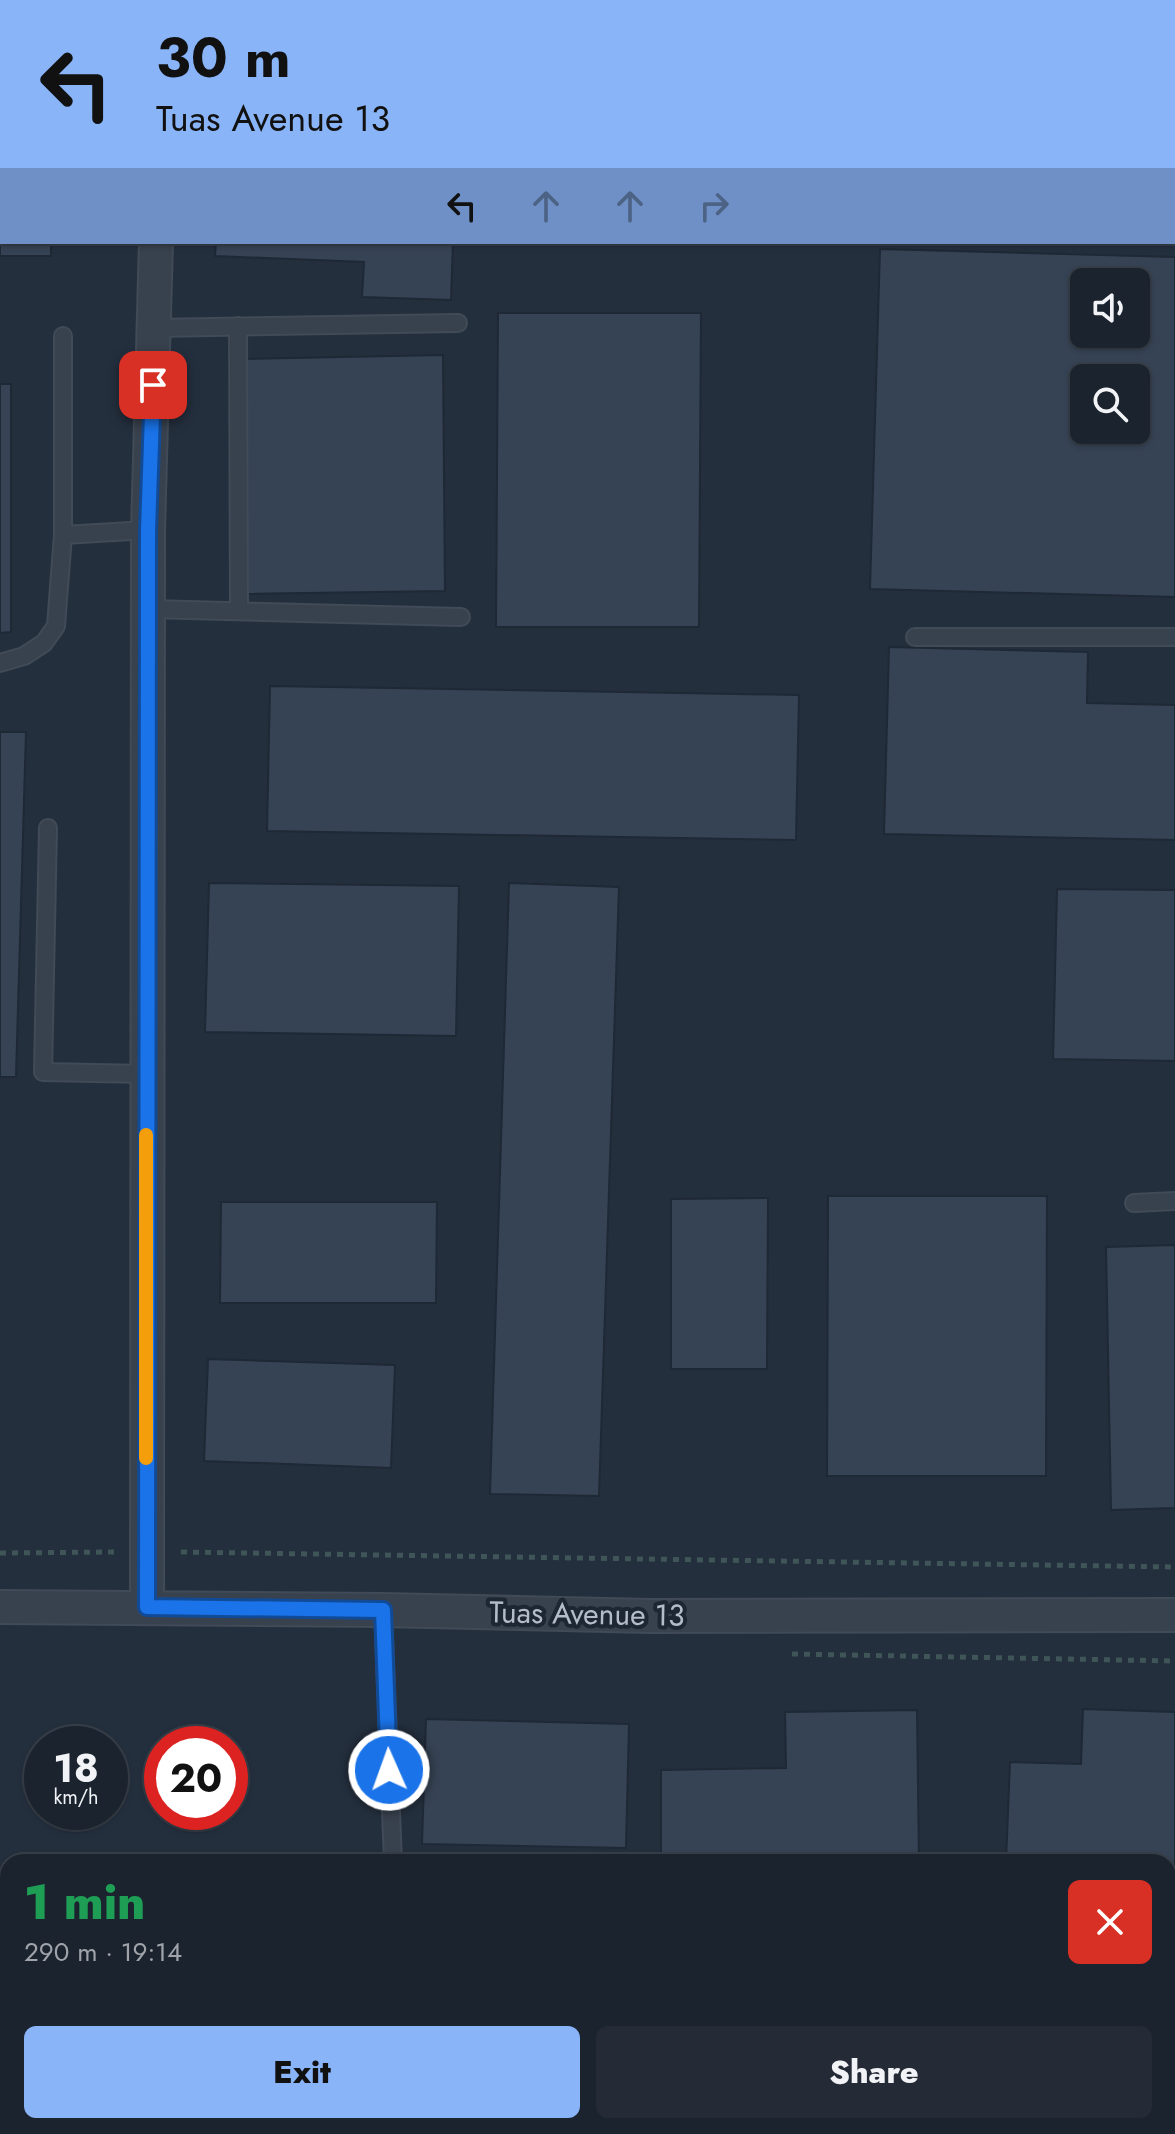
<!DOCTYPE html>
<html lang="en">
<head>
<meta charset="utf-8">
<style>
	:root { --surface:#1b232e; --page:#242b36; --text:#f1f3f6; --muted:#a0a4aa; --line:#39404a; --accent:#8ab4f8 }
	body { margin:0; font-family:Jost,sans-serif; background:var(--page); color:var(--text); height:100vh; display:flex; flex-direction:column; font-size:30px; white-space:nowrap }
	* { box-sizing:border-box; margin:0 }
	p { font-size:26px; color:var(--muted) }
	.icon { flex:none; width:44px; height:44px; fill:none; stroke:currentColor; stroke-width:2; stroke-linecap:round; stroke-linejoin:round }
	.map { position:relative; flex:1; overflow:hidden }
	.details { position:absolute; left:0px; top:1854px; width:1176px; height:280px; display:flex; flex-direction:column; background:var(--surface); border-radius:24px 24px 0 0; box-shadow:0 2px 6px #0004,0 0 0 2px var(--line) }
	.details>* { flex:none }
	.guide { position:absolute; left:0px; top:0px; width:1176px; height:244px; box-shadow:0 2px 6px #0004,0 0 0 2px var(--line); background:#8ab4f8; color:#111; overflow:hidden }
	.buttons { position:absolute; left:1070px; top:268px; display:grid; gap:16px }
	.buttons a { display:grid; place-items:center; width:80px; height:80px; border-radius:12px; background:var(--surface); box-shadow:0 2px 6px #0004,0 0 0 2px var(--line); font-size:40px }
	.speed { position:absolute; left:24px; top:1726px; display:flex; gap:16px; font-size:40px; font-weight:700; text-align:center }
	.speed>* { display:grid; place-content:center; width:104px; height:104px; border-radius:50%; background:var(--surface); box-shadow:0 2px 6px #0004,0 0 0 2px var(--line); line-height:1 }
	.speed small { font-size:20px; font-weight:400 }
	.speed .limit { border:12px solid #d22; background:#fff; color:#111 }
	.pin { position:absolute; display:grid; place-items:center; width:68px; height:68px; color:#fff; margin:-34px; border-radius:16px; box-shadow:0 4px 12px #0006 }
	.me { position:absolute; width:88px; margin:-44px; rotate:358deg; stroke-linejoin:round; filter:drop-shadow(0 0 6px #0008) }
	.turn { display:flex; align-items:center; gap:28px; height:168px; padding:0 24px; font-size:36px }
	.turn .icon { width:104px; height:104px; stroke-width:2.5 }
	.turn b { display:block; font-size:56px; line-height:68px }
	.lanes { display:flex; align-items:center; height:76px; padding:0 24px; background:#0003; justify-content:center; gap:40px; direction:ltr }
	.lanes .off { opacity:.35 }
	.round { display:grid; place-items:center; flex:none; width:84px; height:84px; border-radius:12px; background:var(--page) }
	.headline { display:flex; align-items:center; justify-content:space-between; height:136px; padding:0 24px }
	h1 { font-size:48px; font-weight:800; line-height:60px; color:#1e9e55 }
	.action { display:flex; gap:16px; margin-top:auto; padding:16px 24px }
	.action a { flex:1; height:92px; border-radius:12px; background:var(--accent); color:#111; font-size:32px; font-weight:800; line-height:92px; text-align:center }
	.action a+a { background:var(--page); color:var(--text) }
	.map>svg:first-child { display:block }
</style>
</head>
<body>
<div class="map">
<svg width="1175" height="2134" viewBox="0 0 1175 2134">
	<rect width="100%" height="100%" fill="#242f3e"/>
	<!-- building -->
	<path fill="#364354" stroke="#1f2835" stroke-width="2" fill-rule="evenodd" d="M0,0h52l-50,2v240h49v14h-51z
		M212,0h195l-195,2z
		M504,0h168l-168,2z
		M968,0h207v177l-1,-175h-207z
		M216,242h237l-2,58 -89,-3 2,-35 -149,-6z
		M880,249l295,8v340l-305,-8zM1084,282h52v52h-52zM1084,378h52v52h-52z
		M498,313h203l-2,314h-203z
		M443,355l2,236 -200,3 -2,-235z
		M0,384h11v248l-11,1z
		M889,647l199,5 -1,51 88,2v135l-291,-6z
		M270,686l529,9 -3,145 -529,-9z
		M0,732h26l-10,345h-16z
		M209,883l250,3 -3,150 -251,-4z
		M509,883l110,4 -20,609 -109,-2z
		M1057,889l118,1v171l-122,-2z
		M828,1196h219l-1,280h-219z
		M768,1198l-1,171h-96v-170z
		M221,1202h216l-1,101h-216z
		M1175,1245v263l-64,2 -5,-263z
		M208,1359l187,6 -4,103 -187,-7z
		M1083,1709l92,3v325h-7v-175h-162l4,-100 71,2z
		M917,1710l2,152h-258v-92l125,-2 -1,-56z
		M426,1719l203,5 -3,124 -204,-4z
		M1168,2107h7v27h-418v-8h411z"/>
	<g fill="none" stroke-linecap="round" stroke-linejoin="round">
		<defs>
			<path id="service" d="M927,0v2
				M238,326l1,285
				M155,328l303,-5
				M63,535l85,-5
				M148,609l313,8
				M915,637h260
				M0,663l24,-7 20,-13 12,-17 7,-91v-199
				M48,828l-5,244 103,2
				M1134,1203l41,-2
				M383,1610l10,252
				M1168,2045h7
				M399,2134v-8"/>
			<path id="minor" d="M158,2v-2
				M0,1607l383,3 267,6 525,-1
				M147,1607l1,-1077 8,-288"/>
		</defs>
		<!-- service casing -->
		<use href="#service" stroke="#414a57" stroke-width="20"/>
		<!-- minor casing -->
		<use href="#minor" stroke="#414a57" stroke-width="36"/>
		<!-- path -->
		<path stroke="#3f5557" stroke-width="5" stroke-dasharray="6 6" stroke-linecap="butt" d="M181,1552l994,15
			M0,1553l115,-1
			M792,1654l383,7"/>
		<!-- service -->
		<use href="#service" stroke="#38414e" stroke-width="16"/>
		<!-- minor -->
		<use href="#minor" stroke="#38414e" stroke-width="32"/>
	</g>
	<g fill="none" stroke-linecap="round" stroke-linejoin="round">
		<defs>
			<path id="route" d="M153,385l-5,145 -1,1077 236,3 6,160"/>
		</defs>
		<!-- route casing -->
		<use href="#route" stroke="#114b97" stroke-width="20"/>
		<!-- route -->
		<use href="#route" stroke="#1a73e8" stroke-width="14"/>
		<!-- slow -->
		<path stroke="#f59e0b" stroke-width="14" d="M146,1135v323"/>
	</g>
	<g text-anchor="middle" stroke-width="8" stroke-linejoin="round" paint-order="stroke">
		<!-- street labels -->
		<g font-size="30" fill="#b4bcc9" stroke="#1d2633">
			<text transform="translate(587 1614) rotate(1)" y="10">Tuas Avenue 13</text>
		</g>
	</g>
</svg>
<div class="buttons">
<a><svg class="icon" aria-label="sound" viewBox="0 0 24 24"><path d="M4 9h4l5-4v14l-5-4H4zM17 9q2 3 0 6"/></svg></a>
<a><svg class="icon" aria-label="search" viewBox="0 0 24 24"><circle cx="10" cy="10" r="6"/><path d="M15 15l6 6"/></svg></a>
</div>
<div class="speed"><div>18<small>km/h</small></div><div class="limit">20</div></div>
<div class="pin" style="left:153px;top:385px;background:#d93025"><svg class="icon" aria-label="arrive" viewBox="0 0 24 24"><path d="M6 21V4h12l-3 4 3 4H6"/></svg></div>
<svg class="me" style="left:389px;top:1770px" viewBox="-20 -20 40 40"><circle r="17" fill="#1a73e8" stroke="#fff" stroke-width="3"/><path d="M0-11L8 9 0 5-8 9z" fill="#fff"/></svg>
<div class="guide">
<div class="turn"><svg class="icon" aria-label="left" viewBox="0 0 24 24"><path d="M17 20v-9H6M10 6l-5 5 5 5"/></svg><div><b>30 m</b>Tuas Avenue 13</div></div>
<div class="lanes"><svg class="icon" aria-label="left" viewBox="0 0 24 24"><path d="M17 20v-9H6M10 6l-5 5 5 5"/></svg><svg class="icon off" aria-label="ahead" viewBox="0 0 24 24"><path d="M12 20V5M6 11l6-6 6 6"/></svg><svg class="icon off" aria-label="ahead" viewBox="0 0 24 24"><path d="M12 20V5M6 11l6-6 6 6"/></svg><svg class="icon off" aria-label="right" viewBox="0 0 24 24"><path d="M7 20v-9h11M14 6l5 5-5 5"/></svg></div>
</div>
<section class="details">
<div class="headline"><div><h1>1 min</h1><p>290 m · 19:14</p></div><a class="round" style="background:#d93025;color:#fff"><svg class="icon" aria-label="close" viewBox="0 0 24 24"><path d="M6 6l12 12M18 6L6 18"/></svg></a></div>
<div class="action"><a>Exit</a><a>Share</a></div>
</section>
</div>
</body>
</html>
